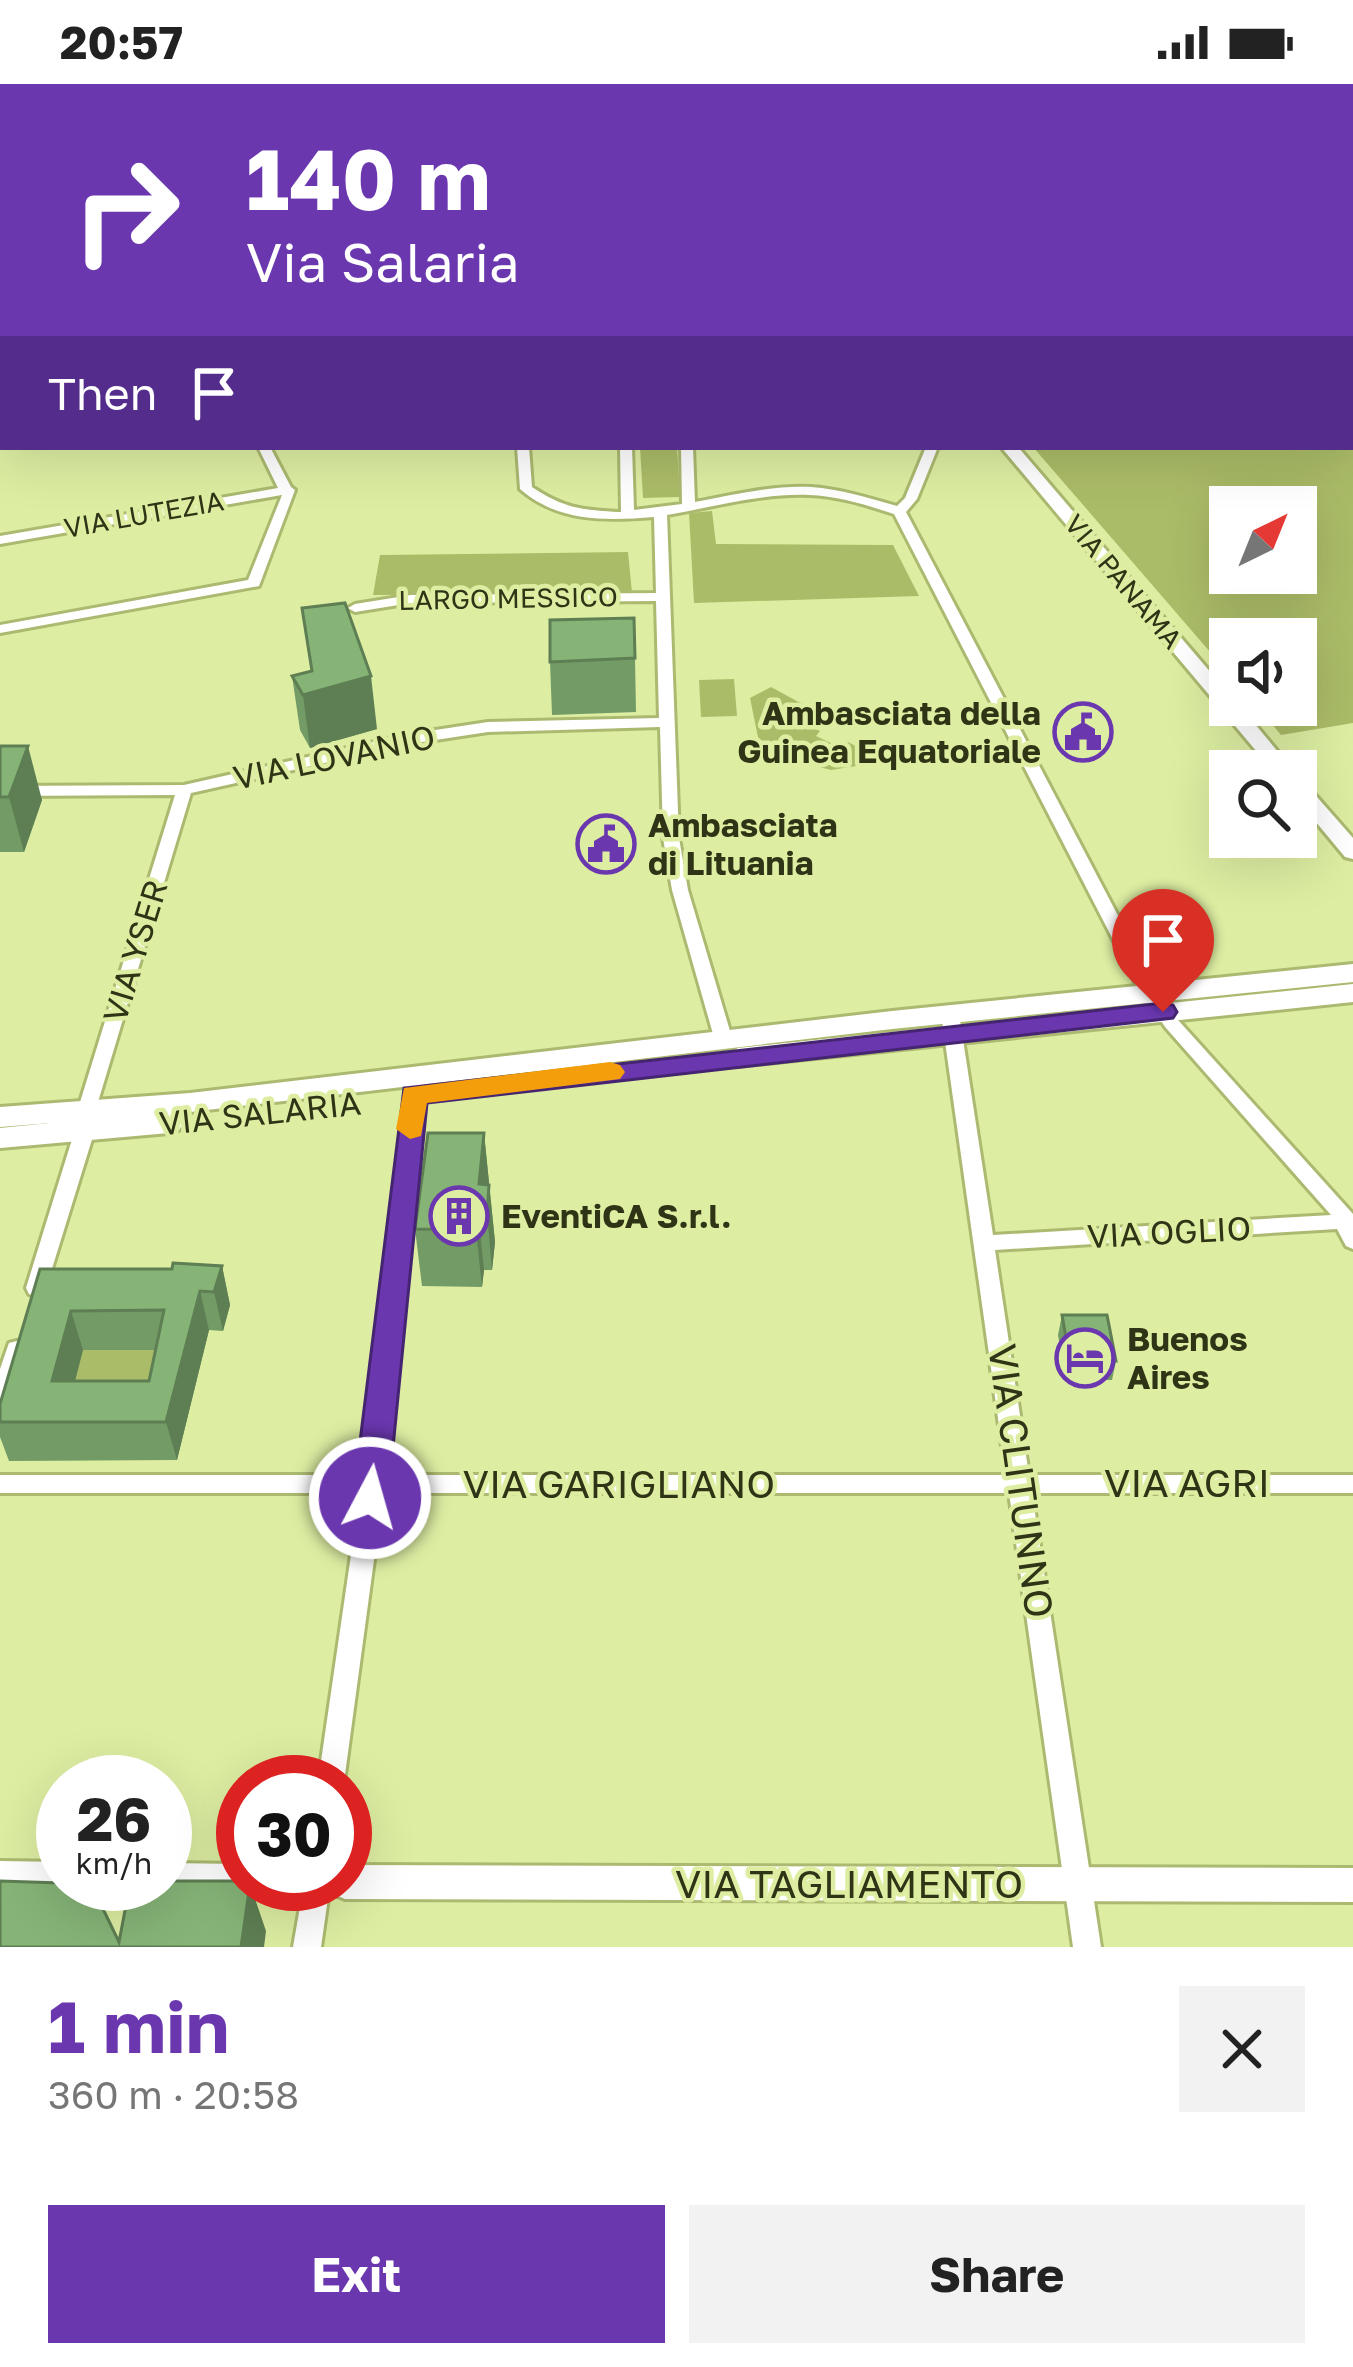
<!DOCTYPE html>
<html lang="en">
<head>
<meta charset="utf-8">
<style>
	:root { --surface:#fff; --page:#f2f2f2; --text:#222; --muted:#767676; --accent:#6a37af }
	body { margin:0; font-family:"Golos Text",sans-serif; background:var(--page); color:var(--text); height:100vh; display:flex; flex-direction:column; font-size:45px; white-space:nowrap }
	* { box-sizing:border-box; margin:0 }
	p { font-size:39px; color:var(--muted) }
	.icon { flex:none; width:66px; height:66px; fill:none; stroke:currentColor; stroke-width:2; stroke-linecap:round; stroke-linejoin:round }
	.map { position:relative; height:1863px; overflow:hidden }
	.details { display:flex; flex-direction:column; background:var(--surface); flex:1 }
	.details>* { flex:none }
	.hud { position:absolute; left:0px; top:0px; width:1353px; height:366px; box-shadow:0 12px 48px #0002; background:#6a37af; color:#fff; overflow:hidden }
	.needle { width:78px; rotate:43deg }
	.fabs { position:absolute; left:1209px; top:402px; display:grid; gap:24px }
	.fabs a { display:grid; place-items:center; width:108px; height:108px; border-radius:0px; background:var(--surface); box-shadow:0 12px 48px #0002; font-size:60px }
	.speed { position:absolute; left:36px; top:1671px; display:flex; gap:24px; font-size:60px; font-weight:700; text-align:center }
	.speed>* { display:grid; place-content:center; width:156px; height:156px; border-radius:50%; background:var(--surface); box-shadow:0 12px 48px #0002; line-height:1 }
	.speed small { font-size:30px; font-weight:400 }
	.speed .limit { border:18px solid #d22; background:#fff; color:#111 }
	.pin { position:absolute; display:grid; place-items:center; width:102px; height:102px; color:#fff; margin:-123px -51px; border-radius:50% 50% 50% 0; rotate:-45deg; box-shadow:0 0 12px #0007 }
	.pin .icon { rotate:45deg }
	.me { position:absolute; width:132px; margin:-66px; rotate:6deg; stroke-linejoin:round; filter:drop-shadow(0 0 9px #0008) }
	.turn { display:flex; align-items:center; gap:42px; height:252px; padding:0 48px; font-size:54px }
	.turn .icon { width:156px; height:156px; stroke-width:2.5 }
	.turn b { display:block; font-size:84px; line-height:102px }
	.then { display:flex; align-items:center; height:114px; padding:0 48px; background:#0003; gap:24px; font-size:45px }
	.round { display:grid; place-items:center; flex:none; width:126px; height:126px; border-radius:0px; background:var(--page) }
	.headline { display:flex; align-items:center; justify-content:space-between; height:204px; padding:0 48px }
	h1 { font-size:72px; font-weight:700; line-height:90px; color:var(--accent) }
	.action { display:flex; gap:24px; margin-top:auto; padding:24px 48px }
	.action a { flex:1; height:138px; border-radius:0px; background:var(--accent); color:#fff; font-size:48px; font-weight:700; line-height:138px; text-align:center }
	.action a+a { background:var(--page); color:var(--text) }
	.status { display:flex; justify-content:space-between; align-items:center; height:84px; padding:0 60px; background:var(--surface); direction:ltr }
	.status svg { height:33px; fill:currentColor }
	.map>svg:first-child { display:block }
</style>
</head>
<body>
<div class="status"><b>20:57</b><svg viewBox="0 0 49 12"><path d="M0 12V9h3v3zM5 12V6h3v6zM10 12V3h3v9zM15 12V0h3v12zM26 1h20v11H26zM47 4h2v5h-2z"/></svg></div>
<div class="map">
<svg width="1353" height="1863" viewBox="0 0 1353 1863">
	<rect width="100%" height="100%" fill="#ddeea2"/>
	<!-- green -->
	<path fill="#abbc68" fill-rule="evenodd" d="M730,0h623v639l-72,12 -25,-30h40v-66h-66v36l-197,-228h317v-360h-633zM1230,423h66v66h-66z
		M640,363h37l3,50 -37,1z
		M712,427l4,33 177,1 26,51 -225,7 -5,-90z
		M628,468l4,41 -259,2 7,-40z
		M734,595l3,37 -36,1 -2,-37z
		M771,603l35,19 -15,12 29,13 -4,5 23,11 9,-5 29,15 15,-10 20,10 -81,13 -70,-18 -11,-54z
		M174,1265l-14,71h-95l18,-70z"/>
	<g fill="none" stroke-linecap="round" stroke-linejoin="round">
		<defs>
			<path id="minor" d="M166,0h8l-2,3h-8z
				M331,0h8l-2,3h-8z
				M0,13h3v6h-3z
				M3,165v6l-3,1v-6z
				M0,336h3v8h-3z
				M258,363h12l21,40 4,3 -36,96 -259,47v-8l248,-45 34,-85 -282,49v-8l278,-48z
				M517,363h12l3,40c31,21 50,23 86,25h3l-1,-65h12l2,63 48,-6 -1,-57h12l2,55c38,-7 78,-17 116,-15 29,2 58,11 86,19l8,-8 21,-51h12l-21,52 -11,13 251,478 21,30 175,194v35l-7,-3 -9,-17 -342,21 34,225h324v18h-321l69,454h-28l-64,-454h-626l-39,289h-26l42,-289h-360v-18h362l45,-398 9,-6 9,6 -40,398h621l-64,-455 9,-6 9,6 33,215 338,-20 -165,-187 -26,-36 -246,-478c-28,-9 -55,-18 -85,-19 -47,-2 -96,12 -142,20l12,323 9,52 45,151 -3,4 -6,2 -9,-6 -43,-151 -9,-52 -3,-111 -172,5 -79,12 -218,49 -96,319 -2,5h-14l-2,-5 98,-317 -175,1v-10l184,-1 225,-51 79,-12 171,-4 -3,-117 -245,2 -56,9 -7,-4 7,-4 56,-9 245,-2 -2,-76c-49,4 -96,5 -134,-28z
				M84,1042l7,2 3,5 -48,155 -3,6 -7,2 -7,-2 -3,-6 48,-155 3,-5z
				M17,1257l8,2 3,6 -17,53 -3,6 -8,3v-42l9,-26z
				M304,1800h26l-9,63h-28z"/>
			<path id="tertiary" d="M0,210h3v8h-3z
				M1001,363h17l212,248v10h9l55,66h-21z
				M1296,695l7,2 50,57v21l-8,-2 -49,-59z
				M0,1777l63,1v22h16l-4,7 -12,5 -63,-1z
				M165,1779l78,1v20h16l-4,9c-25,11 -77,10 -102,-1l-4,-8h16z
				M345,1781l1008,3v34l-1008,-3 -12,-5 -5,-10h17z"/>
			<path id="secondary" d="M42,0h15l-17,3z
				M3,40v11l-3,1v-11z
				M1353,880v18l-461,47 -719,85 10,9 -4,7 -10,3 -169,15v-20l50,-5 -50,4v-20l190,-14 702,-82z
				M1353,900v18l-615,64 -14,-9 14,-9z"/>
		</defs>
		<!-- minor casing -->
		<use href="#minor" stroke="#abba70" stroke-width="6"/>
		<!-- tertiary casing -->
		<use href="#tertiary" stroke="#abba70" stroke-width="6"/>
		<!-- secondary casing -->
		<use href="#secondary" stroke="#abba70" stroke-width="6"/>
		<!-- minor -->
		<use href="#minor" fill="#fff" fill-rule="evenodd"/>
		<!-- tertiary -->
		<use href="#tertiary" fill="#fff" fill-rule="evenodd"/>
		<!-- secondary -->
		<use href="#secondary" fill="#fff" fill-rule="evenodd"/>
	</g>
	<!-- wall -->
	<path fill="#739b66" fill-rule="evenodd" d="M635,574l1,54 -84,3 -2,-53z
		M292,592l85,53 -67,19 -10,-18z
		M0,662l42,54 -18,52h-24z
		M484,1049l11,109 -3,28h-8l-2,17 -60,-1 -7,-57z
		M222,1182l8,39 -7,26 -14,-1 -32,130 -168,1 -9,-24v-33l40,-135h132zM83,1266h73l-7,31h-74z
		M1062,1231l54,46 -4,19h-46l-8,-45z"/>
	<!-- shaded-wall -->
	<path fill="#5e7e53" d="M371,592l6,53 -67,19 -7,-53z
		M28,662l14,54 -18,52 -15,-55z
		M484,1049l11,109 -3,28 -5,-57 -8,-29z
		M478,1129l6,57 -2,17 -6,-57z
		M222,1182l8,39 -7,26 -9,-39z
		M200,1207l9,39 -32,130 -11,-38z
		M71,1227l12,39 -18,70 -13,-39z
		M250,1800l16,47 -2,16h-23z"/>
	<!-- building -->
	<path fill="#86b477" stroke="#5e7e53" stroke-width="3" fill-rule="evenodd" d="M345,519l26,73 -68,19 -11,-19 20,-5 -10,-63z
		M634,534l1,40 -85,4v-42z
		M0,662h28l-19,51h-9z
		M428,1049h56l-5,51 10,1 -2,28h-9l-2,17 -61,-1z
		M173,1179l49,3 -8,26 -14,-1 -34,131h-166v-18l40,-135h132zM164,1226l-15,71h-97l19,-70z
		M1062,1231h45l9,46 -46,-1z
		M0,1797l91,3 28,58 11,-58h35v-3h78v3h7l-9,63h-241z"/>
	<!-- route -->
	<path fill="#6a37af" stroke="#452472" stroke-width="3" d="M1163,919l10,2 4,7 -4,6 -746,85 -39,395 -5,10 -13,4 -12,-4 -5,-10 51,-410z"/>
	<!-- slow -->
	<path fill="#f59e0b" d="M610,978l10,3 5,7 -5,7 -193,24 -6,33 -11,3 -14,-10 8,-41z"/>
	<!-- icons -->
	<defs>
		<symbol id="civic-ring" viewBox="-11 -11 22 22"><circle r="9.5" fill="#ddeea2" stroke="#6a37af" stroke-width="1.5"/><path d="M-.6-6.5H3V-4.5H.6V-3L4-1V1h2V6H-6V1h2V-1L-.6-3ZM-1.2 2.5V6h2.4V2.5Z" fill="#6a37af"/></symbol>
		<symbol id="building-ring" viewBox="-11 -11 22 22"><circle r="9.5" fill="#ddeea2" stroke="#6a37af" stroke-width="1.5"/><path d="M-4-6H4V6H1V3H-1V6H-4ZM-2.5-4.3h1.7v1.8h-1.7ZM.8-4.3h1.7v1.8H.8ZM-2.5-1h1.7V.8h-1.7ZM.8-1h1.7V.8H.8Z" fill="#6a37af"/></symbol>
		<symbol id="hotel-ring" viewBox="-11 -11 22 22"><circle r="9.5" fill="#ddeea2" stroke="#6a37af" stroke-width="1.5"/><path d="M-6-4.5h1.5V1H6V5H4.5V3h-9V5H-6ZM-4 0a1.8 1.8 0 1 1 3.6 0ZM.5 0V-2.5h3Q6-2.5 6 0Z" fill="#6a37af"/></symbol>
	</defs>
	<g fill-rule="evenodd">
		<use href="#civic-ring" x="1050" y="615" width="66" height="66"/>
		<use href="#civic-ring" x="573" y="727" width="66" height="66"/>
		<use href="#building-ring" x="426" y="1099" width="66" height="66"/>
		<use href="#hotel-ring" x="1052" y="1241" width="66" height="66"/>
	</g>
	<g text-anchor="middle" stroke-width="9" stroke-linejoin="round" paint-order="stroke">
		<!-- far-street labels -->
		<g font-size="27" fill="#2e3415" stroke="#ddeea2">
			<text transform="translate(144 431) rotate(-10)" y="9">VIA LUTEZIA</text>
			<text transform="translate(1123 498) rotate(50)" y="9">VIA PANAMA</text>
			<text transform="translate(508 515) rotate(-1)" y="9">LARGO MESSICO</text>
		</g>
		<!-- poi labels -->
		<g font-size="33" font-weight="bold" fill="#2e3415" stroke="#ddeea2" text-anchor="start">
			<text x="1041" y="641" text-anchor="end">Ambasciata della<tspan x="1041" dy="38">Guinea Equatoriale</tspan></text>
			<text x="648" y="753">Ambasciata<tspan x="648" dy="38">di Lituania</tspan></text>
			<text x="501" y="1144">EventiCA S.r.l.</text>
			<text x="1127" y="1267">Buenos<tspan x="1127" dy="38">Aires</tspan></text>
		</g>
		<!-- street labels -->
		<g font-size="33" fill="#2e3415" stroke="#ddeea2">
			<text transform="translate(334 673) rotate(-12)" y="12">VIA LOVANIO</text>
			<text transform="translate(135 867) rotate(-73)" y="12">VIA YSER</text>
			<text transform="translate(260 1029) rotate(-6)" y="12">VIA SALARIA</text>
			<text transform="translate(1169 1148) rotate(-3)" y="12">VIA OGLIO</text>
		</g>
		<!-- near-street labels -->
		<g font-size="39" fill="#2e3415" stroke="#ddeea2">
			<text transform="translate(1021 1397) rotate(82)" y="14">VIA CLITUNNO</text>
			<text x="1187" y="1413">VIA AGRI</text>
			<text x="619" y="1414">VIA GARIGLIANO</text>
			<text x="849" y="1814">VIA TAGLIAMENTO</text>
		</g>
	</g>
</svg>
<div class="fabs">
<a><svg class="needle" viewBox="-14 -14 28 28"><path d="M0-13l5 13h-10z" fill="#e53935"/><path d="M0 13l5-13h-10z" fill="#767676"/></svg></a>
<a><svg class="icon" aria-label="sound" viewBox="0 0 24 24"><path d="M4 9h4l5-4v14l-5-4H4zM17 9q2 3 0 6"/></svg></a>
<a><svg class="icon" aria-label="search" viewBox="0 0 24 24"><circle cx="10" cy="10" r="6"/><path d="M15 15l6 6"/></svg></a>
</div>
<div class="speed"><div>26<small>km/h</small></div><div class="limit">30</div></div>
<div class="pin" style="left:1163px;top:928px;background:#d93025"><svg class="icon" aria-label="arrive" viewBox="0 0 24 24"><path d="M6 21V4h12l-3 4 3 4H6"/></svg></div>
<svg class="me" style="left:370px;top:1414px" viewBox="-20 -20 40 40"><circle r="17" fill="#6a37af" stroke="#fff" stroke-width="3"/><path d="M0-11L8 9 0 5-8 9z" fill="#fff"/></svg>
<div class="hud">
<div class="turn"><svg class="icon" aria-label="right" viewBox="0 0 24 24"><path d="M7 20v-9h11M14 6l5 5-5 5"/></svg><div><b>140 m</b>Via Salaria</div></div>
<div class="then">Then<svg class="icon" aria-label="arrive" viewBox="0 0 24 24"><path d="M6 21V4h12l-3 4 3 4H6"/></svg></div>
</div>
</div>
<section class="details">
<div class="headline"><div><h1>1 min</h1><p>360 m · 20:58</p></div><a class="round"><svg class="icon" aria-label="close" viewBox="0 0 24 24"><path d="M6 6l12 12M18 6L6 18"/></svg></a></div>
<div class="action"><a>Exit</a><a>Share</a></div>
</section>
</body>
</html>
